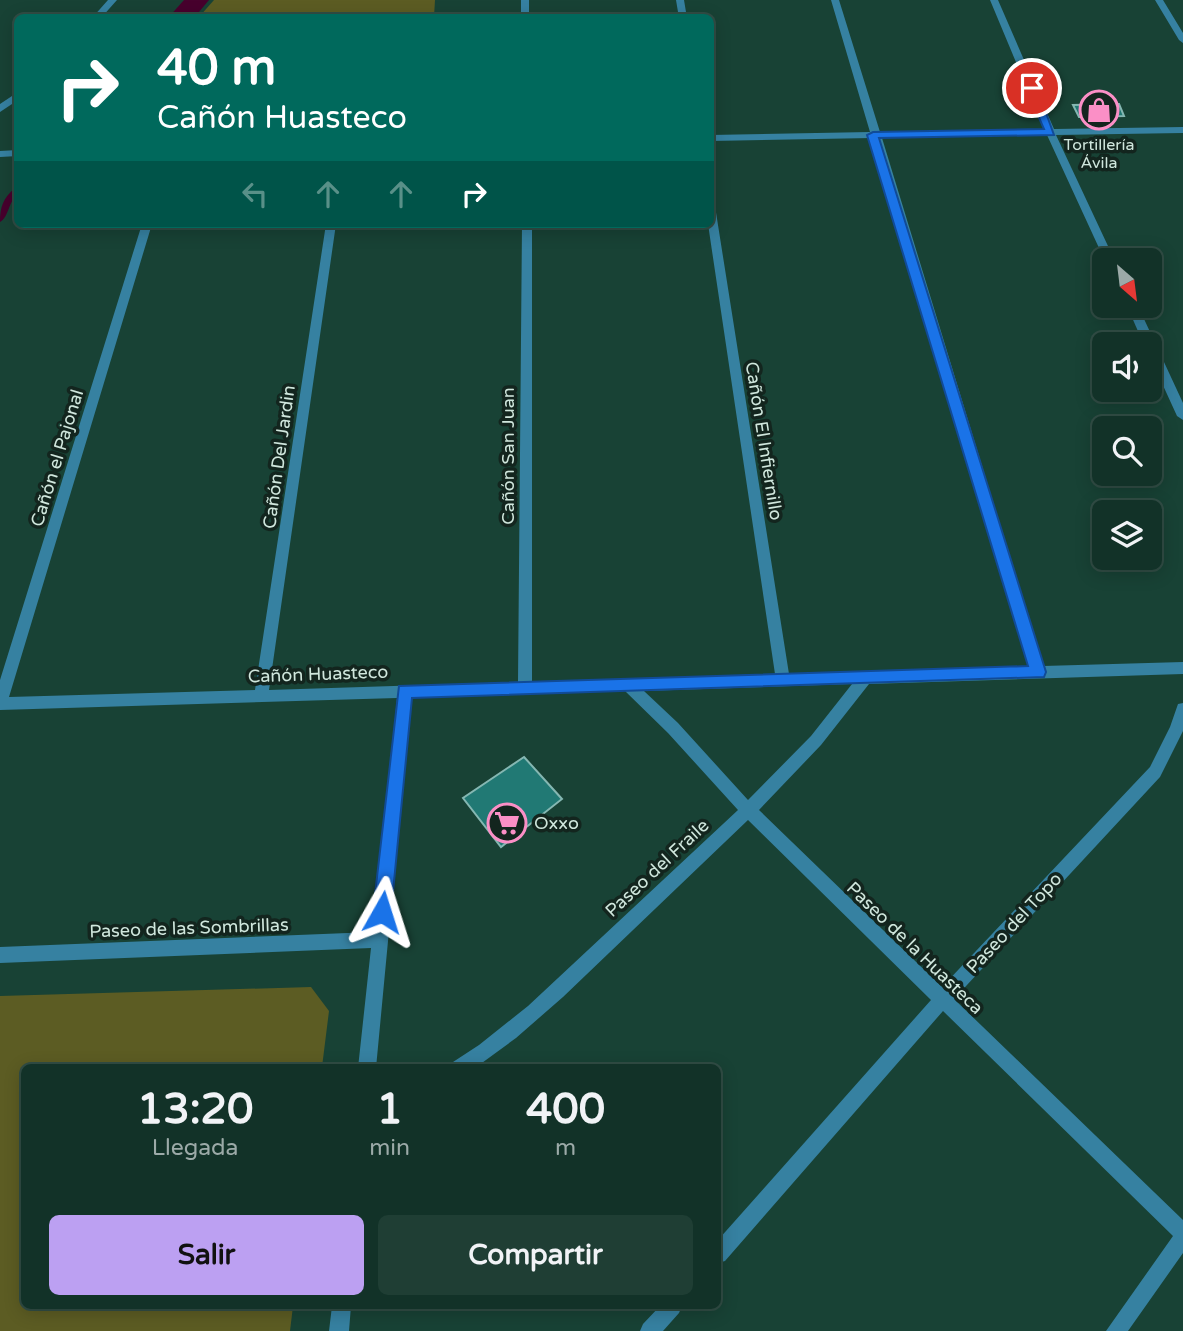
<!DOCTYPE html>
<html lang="es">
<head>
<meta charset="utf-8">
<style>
	:root { --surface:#123228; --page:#1f3e34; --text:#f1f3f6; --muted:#9caaa8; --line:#314d45; --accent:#bca0f2 }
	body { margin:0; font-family:"Varela Round",sans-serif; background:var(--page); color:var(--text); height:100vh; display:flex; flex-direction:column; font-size:26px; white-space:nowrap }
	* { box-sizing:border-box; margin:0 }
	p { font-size:23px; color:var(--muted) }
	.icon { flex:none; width:38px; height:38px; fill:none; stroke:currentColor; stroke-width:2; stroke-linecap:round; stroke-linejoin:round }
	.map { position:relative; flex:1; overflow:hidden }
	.side { position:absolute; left:21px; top:1064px; width:700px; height:245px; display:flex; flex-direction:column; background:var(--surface); border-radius:10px; box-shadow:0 4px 18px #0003,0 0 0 2px var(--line) }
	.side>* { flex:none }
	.hud { position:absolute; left:14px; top:14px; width:700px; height:214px; border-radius:10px; box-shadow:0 4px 18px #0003,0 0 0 2px var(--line); background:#00695c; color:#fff; overflow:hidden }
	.needle { width:46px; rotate:152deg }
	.fabs { position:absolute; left:1092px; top:248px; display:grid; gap:14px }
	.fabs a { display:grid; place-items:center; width:70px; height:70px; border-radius:10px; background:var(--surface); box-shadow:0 4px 18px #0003,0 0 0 2px var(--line); font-size:35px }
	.pin { position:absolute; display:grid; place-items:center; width:60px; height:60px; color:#fff; margin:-30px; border:4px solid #fff; border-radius:50%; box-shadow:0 2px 7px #0007 }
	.me { position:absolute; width:77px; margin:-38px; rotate:6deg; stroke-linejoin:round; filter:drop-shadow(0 0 5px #0008) }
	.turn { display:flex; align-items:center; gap:24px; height:147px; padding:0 28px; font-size:32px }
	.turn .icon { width:91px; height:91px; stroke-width:2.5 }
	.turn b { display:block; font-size:49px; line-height:60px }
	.lanes { display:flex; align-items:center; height:66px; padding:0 28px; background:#0003; justify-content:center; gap:35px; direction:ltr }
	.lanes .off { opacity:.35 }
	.eta { display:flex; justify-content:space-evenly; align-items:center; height:119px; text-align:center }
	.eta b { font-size:42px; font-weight:700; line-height:49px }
	.cta { display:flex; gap:14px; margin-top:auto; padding:14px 28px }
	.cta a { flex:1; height:80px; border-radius:10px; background:var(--accent); color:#111; font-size:28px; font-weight:700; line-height:80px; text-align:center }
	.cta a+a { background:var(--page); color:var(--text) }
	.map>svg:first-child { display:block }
</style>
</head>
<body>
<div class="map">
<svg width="1183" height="1331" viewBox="0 0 1183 1331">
	<rect width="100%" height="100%" fill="#184235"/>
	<!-- green -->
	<path fill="#5c5c23" d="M214,0h221l-1,17h-235z
		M311,987l18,24 -7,56 -298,1v238h269l-3,25h-290v-335z"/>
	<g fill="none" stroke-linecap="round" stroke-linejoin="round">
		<!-- stream -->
		<path fill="#47012d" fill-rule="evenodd" d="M15,188h3v6c-10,8 -9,23 -18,28 0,-15 3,-24 15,-34z"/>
		<!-- canal -->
		<path fill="#47012d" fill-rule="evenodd" d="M184,0h25l-15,18h-26z"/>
	</g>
	<!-- building -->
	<path fill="#217974" stroke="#85b7b2" stroke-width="2" d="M1119,104l5,12 -45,1 -6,-12z
		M524,757l38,42 -61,48 -38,-49z"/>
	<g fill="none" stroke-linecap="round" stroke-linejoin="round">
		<!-- street -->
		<path fill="#3681a1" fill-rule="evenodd" d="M108,0h9l-16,18h-9z
			M521,0h8v18h-8z
			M676,0h8l3,18h-8z
			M831,0h8l41,132 164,-3 -54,-129h8l56,129 129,-2v6l-127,2 59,126h-10l-58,-126 -165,3 161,528 140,-4v12l-314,10 -48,61 -62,65 183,177 208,-220 20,-40 8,-23 5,-1v28l-23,46 -206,222 229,221v33l-55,78h-22l67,-95 -230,-225 -218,250 -7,2v-23l213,-240 -183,-180 -185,177 -47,41 -41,30h-24l2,-6 26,-17 49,-39 210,-196 -70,-77 -43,-42 -214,7 -35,370h-18l13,-120 -371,15v-16l373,-15 24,-234 -397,12v-30l142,-456h10l-143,473 246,-7 71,-466h10l-67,466 249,-8 4,-458h10v458l243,-8 -67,-450h2v-21l5,3 74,468 240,-7 -157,-529 -162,3v-6l160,-3zM852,684l-41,52 -63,64 -70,-77 -34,-32z
			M1155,0h8l20,33v10l-4,-3z
			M18,92v8l-18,12v-8z
			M18,150v6l-18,1v-6z
			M1127,306h11l45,97v17l-6,-4 -27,-59v-12h-6z
			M332,1306h19l-2,25h-20z
			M660,1306h22l-3,7 -16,18h-23l3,-7z"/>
	</g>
	<!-- route -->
	<path fill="#1a73e8" stroke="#114b97" stroke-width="2" d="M1032,85l5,3 17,47 -175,3 167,534 -2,5 -632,21 -21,214 -2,6 -7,3 -6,-3 -3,-6 26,-226 629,-20 -161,-531 6,-3 171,-3 -18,-41z"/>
	<!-- icons -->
	<defs>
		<symbol id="shop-ring" viewBox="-11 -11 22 22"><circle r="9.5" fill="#13251e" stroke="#fb8fc6" stroke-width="1.5"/><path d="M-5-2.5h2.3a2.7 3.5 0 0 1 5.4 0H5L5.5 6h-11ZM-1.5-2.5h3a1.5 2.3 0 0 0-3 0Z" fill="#fb8fc6"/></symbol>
		<symbol id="supermarket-ring" viewBox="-11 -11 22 22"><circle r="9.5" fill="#13251e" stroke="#fb8fc6" stroke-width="1.5"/><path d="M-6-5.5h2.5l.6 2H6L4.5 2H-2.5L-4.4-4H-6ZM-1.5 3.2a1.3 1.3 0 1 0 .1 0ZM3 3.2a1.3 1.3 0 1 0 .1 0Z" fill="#fb8fc6"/></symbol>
	</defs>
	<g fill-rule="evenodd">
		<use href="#shop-ring" x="1077" y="88" width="44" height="44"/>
		<use href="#supermarket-ring" x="485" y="801" width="44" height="44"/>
	</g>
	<g text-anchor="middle" stroke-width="7" stroke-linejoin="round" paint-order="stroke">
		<!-- far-poi labels -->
		<g font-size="16" fill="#d0e7dd" stroke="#13251e">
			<text x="1099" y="150">Tortillería<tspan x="1099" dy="18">Ávila</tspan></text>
		</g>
		<!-- street labels -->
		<g font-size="18" fill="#d0e7dd" stroke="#13251e">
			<text transform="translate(764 441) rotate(81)" y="6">Cañón El Infiernillo</text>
			<text transform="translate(508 456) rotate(-90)" y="6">Cañón San Juan</text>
			<text transform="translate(279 457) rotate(-82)" y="6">Cañón Del Jardin</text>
			<text transform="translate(57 458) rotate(-73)" y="6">Cañón el Pajonal</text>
			<text transform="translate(318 674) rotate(-2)" y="6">Cañón Huasteco</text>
			<text transform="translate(657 868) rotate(-43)" y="6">Paseo del Fraile</text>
			<text transform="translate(1014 923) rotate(-47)" y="6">Paseo del Topo</text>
			<text transform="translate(189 928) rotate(-2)" y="6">Paseo de las Sombrillas</text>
			<text transform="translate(915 948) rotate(44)" y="6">Paseo de la Huasteca</text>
		</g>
		<!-- poi labels -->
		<g font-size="18" fill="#d0e7dd" stroke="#13251e" text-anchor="start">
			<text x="534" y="829">Oxxo</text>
		</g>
	</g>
</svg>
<div class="fabs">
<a><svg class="needle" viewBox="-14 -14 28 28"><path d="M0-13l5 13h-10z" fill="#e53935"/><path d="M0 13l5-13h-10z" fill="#9caaa8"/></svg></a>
<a><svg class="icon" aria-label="sound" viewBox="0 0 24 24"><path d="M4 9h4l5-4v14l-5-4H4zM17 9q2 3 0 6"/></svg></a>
<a><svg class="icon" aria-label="search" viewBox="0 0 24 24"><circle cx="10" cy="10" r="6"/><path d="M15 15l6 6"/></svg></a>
<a><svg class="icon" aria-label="layers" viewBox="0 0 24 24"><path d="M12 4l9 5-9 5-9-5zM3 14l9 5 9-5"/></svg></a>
</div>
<div class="pin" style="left:1032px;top:88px;background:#d93025"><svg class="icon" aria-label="arrive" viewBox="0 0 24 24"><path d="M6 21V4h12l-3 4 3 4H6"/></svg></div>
<svg class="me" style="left:382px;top:912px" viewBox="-20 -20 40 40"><path d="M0-17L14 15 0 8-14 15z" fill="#1a73e8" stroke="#fff" stroke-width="4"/></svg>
<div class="hud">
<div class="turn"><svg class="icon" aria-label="right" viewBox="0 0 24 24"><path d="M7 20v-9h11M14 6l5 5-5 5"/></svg><div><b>40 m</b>Cañón Huasteco</div></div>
<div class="lanes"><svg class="icon off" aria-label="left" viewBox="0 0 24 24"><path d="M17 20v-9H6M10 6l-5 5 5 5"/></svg><svg class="icon off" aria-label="ahead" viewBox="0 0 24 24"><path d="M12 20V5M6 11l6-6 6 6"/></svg><svg class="icon off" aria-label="ahead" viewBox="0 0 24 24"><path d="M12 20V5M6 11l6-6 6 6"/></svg><svg class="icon" aria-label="right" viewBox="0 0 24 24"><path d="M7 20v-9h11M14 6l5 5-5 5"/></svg></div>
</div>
<section class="side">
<div class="eta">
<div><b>13:20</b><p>Llegada</p></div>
<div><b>1</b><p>min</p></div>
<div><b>400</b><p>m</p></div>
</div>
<div class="cta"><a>Salir</a><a>Compartir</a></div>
</section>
</div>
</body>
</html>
